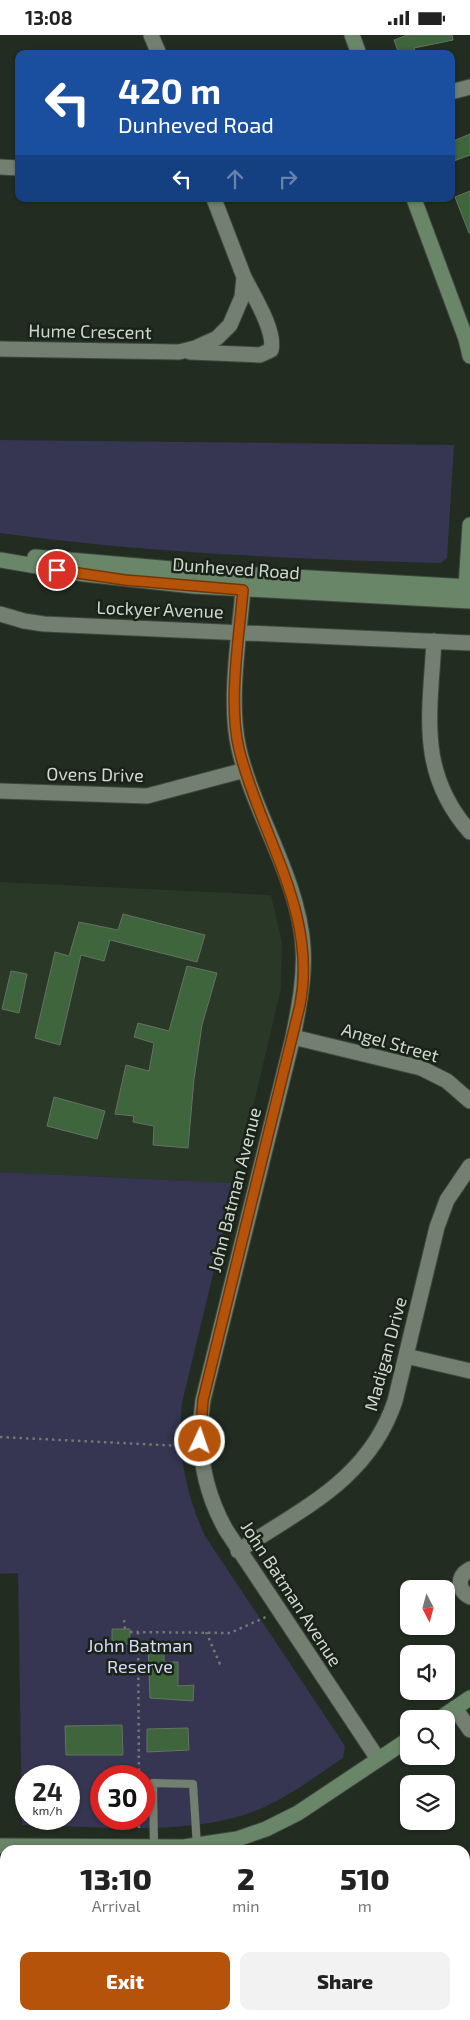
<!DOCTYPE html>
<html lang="en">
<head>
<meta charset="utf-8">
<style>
	:root { --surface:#fff; --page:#f2f2f2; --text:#222; --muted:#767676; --accent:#b45309 }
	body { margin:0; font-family:"Exo 2",sans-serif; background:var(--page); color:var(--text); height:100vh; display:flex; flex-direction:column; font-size:19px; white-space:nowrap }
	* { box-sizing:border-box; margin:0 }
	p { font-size:16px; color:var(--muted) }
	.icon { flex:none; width:28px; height:28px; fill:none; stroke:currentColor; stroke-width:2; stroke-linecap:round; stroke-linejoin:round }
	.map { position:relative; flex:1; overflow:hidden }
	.drawer { position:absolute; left:0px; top:1810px; width:470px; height:175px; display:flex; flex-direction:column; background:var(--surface); border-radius:15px 15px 0 0; box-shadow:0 1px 4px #0004 }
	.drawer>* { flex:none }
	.hud { position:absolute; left:15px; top:15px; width:440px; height:152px; border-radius:10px; box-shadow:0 1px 4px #0004; background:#1a4fa0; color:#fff; overflow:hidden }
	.needle { width:32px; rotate:174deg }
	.buttons { position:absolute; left:400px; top:1545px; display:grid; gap:10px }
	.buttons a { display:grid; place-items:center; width:55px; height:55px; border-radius:10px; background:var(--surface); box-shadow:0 1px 4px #0004; font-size:25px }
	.speed { position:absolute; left:15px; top:1730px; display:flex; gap:10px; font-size:25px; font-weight:700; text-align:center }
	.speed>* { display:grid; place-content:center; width:65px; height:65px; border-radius:50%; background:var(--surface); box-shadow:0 1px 4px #0004; line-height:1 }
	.speed small { font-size:12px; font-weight:400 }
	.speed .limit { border:8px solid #d22; background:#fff; color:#111 }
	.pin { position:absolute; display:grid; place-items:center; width:42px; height:42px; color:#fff; margin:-21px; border:2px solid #fff; border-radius:50%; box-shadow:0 1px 5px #0007 }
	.me { position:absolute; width:55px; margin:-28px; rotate:3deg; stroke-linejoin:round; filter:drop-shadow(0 0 4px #0008) }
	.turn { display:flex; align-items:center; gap:18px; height:105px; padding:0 20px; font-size:22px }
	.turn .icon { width:65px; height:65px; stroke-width:2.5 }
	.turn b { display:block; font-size:35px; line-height:42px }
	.lanes { display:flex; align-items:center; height:48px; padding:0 20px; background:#0003; justify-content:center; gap:25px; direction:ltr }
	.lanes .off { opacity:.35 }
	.eta { display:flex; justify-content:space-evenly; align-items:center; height:85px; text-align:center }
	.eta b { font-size:30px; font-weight:800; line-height:35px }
	.button { display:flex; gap:10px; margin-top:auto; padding:10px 20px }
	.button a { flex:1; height:58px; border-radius:10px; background:var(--accent); color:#fff; font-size:20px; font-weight:800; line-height:58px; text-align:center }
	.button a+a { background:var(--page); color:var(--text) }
	.status { display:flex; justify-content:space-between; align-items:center; height:35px; padding:0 25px; background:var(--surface); direction:ltr }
	.status svg { height:14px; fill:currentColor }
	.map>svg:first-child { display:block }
</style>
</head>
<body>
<div class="status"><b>13:08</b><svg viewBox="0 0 49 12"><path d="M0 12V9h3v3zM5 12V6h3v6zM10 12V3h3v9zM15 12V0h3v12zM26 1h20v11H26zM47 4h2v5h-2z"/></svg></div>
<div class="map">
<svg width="470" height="1985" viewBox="0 0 470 1985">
	<rect width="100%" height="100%" fill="#222c21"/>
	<!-- built -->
	<path fill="#293827" d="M0,847l271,13 11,47 -1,47 -46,194 -235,-11z"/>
	<!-- green -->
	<path fill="#363552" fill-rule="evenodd" d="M0,405l454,5 -7,113 -6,5c-148,-4 -294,-10 -441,-30z
		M0,1137l235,11 -53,220c-5,47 3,89 23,133l140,210 -2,12c-28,19 -56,40 -88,53 -68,26 -160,15 -233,14l-4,-252 -18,1zM26,1741h43v43h-43zM101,1741h43v43h-43z
		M116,1980h184l-1,5h-182z"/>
	<!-- building -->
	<path fill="#3e653b" stroke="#667265" d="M407,0h45l1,5 -39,8 2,6h-17l-5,-14z
		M470,99v21l-19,7v-20z
		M470,156v42h-1l-14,-36z
		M123,879l82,21 -8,27 -87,-22 -6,21 -23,-6 -21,90 -25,-7 20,-86 14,4 10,-34 39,8z
		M187,931l30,7 -15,52 -8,54 -6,69 -35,-3 1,-19 -21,-4 1,-6 -19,-2 11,-49 23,6 5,-28 -20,-6 4,-14 31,8z
		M11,936l16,3 -8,39 -17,-4z
		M54,1062l51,14 -8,28 -50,-13z
		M112,1594h18v15h-18z
		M148,1612h16v15h14v24l16,-1 -1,16 -43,-3z
		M122,1690l1,30h-57l-1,-29z
		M188,1693l1,22 -42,2v-23z"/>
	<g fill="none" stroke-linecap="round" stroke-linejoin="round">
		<defs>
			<path id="lane" d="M154,1813l-1,-65 40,1 4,62
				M244,1985l1,-5"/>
			<path id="street" d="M151,0l8,19
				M451,57l19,-5
				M0,132l19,1
				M0,314l179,3 16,-4 22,-10 13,-13 12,-28 2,-20 -30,-78
				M190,317l70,3 11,-5c5,-19 -18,-55 -27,-73
				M243,555c-4,48 -15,113 -4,159 15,65 60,131 64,198 2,30 -4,60 -10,90l-90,363c-7,46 0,89 23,130l152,229
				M0,579l24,7 20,3 426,19
				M434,606c-4,73 -17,131 36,191
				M0,756l147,5 98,-26
				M293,1002l128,31 26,13 23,20
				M406,1321l64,15
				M238,1516c65,-43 131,-72 157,-150l42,-174 10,-27 23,-34
				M470,1534c-13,7 -13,21 0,28
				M455,1673l15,22
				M0,1980l90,2
				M378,1980l4,5
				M428,1980l10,5"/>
			<path id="secondary" d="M352,0l7,19
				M414,164l52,140 4,17
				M35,522l172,15 263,15
				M0,525l84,14 109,12 277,15
				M466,552l4,-62
				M439,1684l31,-21
				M0,1811l184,1 53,-8 29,-10 32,-16 111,-74"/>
		</defs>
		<!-- lane casing -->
		<use href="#lane" stroke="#3e473e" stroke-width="9"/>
		<!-- street casing -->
		<use href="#street" stroke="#3e473e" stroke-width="17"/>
		<!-- secondary casing -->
		<use href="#secondary" stroke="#3e473e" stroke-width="17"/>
		<!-- path -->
		<path stroke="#717970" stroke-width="2.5" stroke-dasharray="2.5 4" stroke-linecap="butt" d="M0,1402l182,9
			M124,1585l1,9
			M130,1597l100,1 36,-16
			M138,1597l1,144
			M206,1597l14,32 4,-1
			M139,1784v12"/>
		<!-- lane -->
		<use href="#lane" stroke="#727f71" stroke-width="8"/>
		<!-- street -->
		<use href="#street" stroke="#727f71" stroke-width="15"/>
		<!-- secondary -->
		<use href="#secondary" stroke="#6a8669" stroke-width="15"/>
	</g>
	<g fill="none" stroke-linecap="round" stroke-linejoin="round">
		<defs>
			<path id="route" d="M57,535l68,10 118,10c-4,48 -15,113 -4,159 21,86 79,163 61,256l-97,395 -3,41"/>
		</defs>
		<!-- route casing -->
		<use href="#route" stroke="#753606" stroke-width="12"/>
		<!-- route -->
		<use href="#route" stroke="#b45309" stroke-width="9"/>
	</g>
	<g text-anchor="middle" stroke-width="5" stroke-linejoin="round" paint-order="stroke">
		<!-- street labels -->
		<g font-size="18" fill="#d1d7d0" stroke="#192318">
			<text transform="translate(90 297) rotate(1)" y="6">Hume Crescent</text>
			<text transform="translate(236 534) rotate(4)" y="6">Dunheved Road</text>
			<text transform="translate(160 575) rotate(2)" y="6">Lockyer Avenue</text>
			<text transform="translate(95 740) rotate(1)" y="6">Ovens Drive</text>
			<text transform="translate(390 1008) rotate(16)" y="6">Angel Street</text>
			<text transform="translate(235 1155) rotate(-76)" y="6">John Batman Avenue</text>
			<text transform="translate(386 1319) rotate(-75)" y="6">Madigan Drive</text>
			<text transform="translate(291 1559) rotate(57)" y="6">John Batman Avenue</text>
		</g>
		<!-- park labels -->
		<g font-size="18" fill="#d9d9fa" stroke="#192318">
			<text x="140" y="1617">John Batman<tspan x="140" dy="21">Reserve</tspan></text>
		</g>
	</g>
</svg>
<div class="buttons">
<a><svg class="needle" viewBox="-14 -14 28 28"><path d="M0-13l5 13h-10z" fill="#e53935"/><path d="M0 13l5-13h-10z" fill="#767676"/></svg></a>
<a><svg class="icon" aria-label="sound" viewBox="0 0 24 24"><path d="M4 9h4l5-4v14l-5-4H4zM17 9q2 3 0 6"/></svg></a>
<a><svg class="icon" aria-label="search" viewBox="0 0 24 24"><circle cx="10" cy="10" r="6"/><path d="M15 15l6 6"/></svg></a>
<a><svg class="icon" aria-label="layers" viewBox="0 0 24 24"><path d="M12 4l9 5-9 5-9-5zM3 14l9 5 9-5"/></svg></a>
</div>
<div class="speed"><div>24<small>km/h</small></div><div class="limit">30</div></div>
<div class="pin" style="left:57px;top:535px;background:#d93025"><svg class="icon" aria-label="arrive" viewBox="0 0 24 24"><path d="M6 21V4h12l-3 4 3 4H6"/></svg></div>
<svg class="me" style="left:200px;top:1406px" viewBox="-20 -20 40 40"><circle r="17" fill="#b45309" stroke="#fff" stroke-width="3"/><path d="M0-11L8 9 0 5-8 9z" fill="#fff"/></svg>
<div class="hud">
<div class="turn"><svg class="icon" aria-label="left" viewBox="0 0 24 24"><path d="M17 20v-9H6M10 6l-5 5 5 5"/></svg><div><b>420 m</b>Dunheved Road</div></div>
<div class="lanes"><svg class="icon" aria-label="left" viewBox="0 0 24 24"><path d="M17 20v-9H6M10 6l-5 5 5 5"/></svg><svg class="icon off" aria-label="ahead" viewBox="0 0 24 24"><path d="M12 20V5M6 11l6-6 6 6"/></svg><svg class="icon off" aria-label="right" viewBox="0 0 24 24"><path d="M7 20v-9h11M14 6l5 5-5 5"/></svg></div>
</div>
<section class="drawer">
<div class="eta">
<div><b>13:10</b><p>Arrival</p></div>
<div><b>2</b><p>min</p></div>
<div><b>510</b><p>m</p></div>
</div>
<div class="button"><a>Exit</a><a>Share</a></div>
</section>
</div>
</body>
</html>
